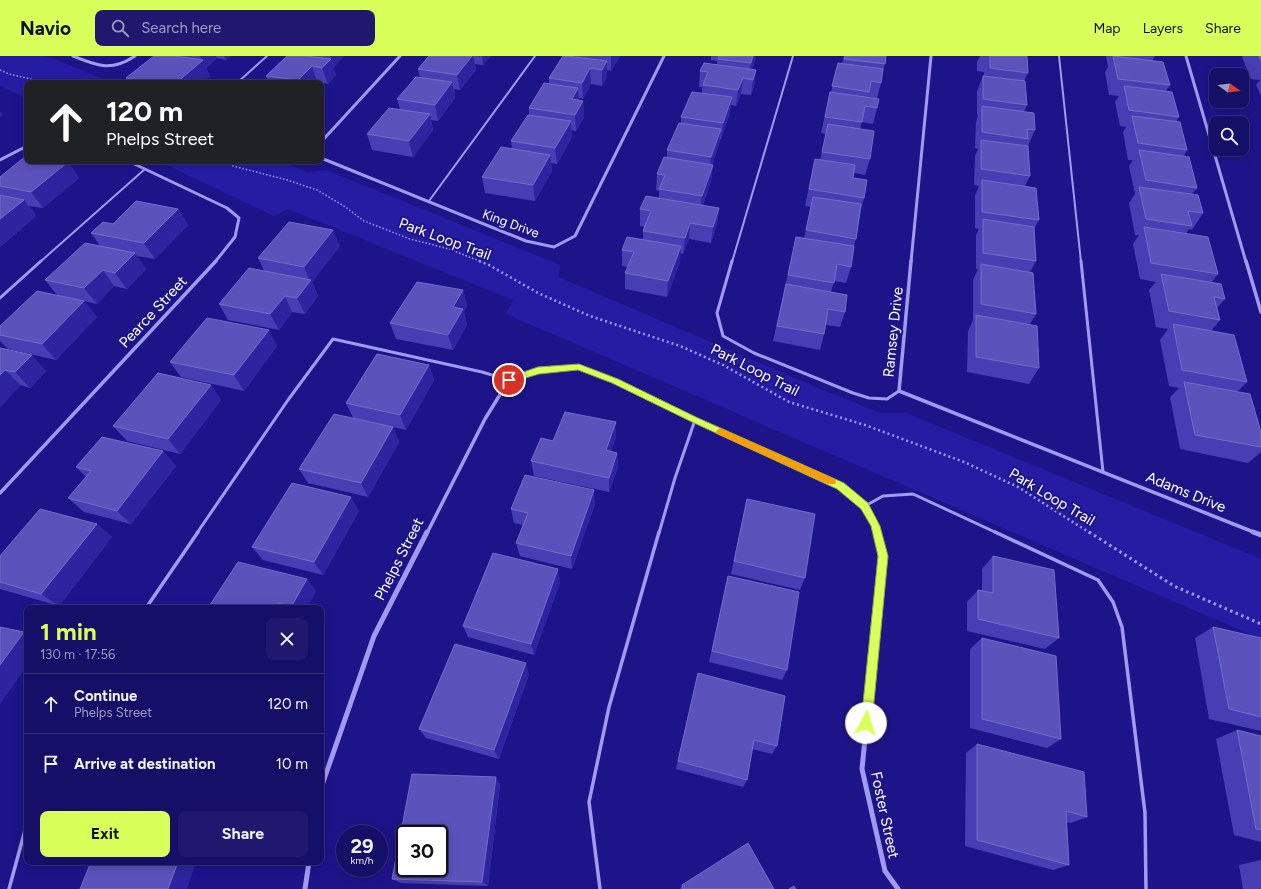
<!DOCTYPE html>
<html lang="en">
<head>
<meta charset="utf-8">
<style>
	:root { --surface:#160f68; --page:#1f186e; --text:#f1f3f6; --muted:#9e9cc0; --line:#352f7c; --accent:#d8ff5a }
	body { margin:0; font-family:Figtree,sans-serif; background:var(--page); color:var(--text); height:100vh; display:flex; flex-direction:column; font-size:15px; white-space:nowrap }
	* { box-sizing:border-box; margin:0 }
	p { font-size:13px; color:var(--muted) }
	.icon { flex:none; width:22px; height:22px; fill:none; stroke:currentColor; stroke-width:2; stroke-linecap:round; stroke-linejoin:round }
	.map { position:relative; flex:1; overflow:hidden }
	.side { position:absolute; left:24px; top:549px; width:300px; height:260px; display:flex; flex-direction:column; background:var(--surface); border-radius:8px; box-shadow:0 2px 10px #0003,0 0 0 1px var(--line) }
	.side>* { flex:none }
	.hud { position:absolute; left:24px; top:24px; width:300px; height:84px; border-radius:8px; box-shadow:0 2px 10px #0003,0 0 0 1px var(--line); background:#202124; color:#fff; overflow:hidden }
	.needle { width:26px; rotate:105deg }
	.buttons { position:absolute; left:1209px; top:12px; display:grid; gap:8px }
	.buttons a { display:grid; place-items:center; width:40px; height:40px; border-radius:8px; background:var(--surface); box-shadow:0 2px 10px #0003,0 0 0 1px var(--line); font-size:20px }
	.speed { position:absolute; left:336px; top:769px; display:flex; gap:8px; font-size:20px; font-weight:700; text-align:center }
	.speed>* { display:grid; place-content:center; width:52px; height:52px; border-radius:50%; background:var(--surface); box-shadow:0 2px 10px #0003,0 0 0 1px var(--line); line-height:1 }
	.speed small { font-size:10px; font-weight:400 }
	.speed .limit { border:2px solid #111; border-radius:6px; background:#fff; color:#111 }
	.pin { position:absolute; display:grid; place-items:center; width:34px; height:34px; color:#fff; margin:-17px; border:2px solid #fff; border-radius:50%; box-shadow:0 1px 4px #0007 }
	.me { position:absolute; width:44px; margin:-22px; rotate:5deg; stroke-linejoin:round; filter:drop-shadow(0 0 3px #0008) }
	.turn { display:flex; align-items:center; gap:14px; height:84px; padding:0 16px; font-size:18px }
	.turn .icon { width:52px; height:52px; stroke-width:2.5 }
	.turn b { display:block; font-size:28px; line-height:34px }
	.round { display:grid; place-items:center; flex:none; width:42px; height:42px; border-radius:8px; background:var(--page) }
	.head { display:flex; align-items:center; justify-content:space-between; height:68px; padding:0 16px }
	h1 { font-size:24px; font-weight:700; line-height:30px; color:var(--accent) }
	.primary-button { display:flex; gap:8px; margin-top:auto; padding:8px 16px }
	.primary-button a { flex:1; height:46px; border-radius:8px; background:var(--accent); color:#111; font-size:16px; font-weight:700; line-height:46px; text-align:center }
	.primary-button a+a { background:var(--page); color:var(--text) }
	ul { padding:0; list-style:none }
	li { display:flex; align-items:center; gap:12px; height:60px; padding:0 16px; border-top:1px solid var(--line) }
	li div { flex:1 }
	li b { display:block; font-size:15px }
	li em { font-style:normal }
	header { display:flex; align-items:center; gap:24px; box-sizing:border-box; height:56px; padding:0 20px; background:var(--accent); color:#111 }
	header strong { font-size:19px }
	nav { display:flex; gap:22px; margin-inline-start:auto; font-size:14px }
	.search { width:280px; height:36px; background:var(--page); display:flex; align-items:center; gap:10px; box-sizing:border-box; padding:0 14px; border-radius:8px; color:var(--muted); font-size:15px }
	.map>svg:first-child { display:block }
</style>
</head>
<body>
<header>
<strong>Navio</strong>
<div class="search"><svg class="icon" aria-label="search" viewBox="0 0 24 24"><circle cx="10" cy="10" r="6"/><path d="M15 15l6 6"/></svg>Search here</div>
<nav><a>Map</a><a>Layers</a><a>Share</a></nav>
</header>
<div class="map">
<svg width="1261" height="833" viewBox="0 0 1261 833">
	<rect width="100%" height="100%" fill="#1e148a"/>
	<!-- green -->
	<path fill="#261ca4" d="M0,0h46l63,25 -2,2h-80v16l-27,-13z
		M158,105h122l27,11 19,-2 234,95 -2,12 260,111 62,25h26l355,146v80l-755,-325 7,-14 -225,-91 -14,7z"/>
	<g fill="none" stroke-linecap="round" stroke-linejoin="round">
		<!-- path-far2 -->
		<path stroke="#a19bef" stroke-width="1.5" stroke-dasharray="1.5 2" stroke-linecap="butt" d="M0,14l9,4 39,9
			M227,105l6,5 54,14 30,10 27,16 20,15 46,18 39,10 33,13"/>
		<!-- path-far1 -->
		<path stroke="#a19bef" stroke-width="2.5" stroke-dasharray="2 3" stroke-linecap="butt" d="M479,205l10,4 49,28 52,23 90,30 43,19 66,37 76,23 99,37 54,25 72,46"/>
		<!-- path -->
		<path stroke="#a19bef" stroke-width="3" stroke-dasharray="2.5 3.5" stroke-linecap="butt" d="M1089,476l85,54 87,38"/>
		<!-- service-far2 -->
		<path stroke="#a19bef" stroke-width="2" d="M1059,0l22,206
			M237,27l30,-27
			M429,145l106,-145
			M40,206l105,-93
			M732,206l61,-206"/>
		<!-- service-far1 -->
		<path stroke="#a19bef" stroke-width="3" d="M732,205l-15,52 6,23 31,17 99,40 16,5 18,1 12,-8
			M1081,205l22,211
			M0,242l41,-37
			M865,450l18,-10 30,-2 84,39
			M197,477l91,-133 45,-61 149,33 27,8
			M659,477l16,-55 20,-58"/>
		<!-- service -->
		<path stroke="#a19bef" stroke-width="3.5" d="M995,476l103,48 15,22 9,25 23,186 1,76
			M146,552l52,-76
			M9,833l18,-66
			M600,833l-11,-87 20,-95 50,-175"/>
		<!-- minor-far2 -->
		<path stroke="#a19bef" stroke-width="3" d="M73,0c25,10 38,16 62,0
			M1186,0l60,206
			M321,86l79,-86
			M321,102l205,83 28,6 21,-11 89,-180
			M0,104l27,-14
			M128,105l99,47 12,10 -4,19 -20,25
			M911,206l20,-206"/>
		<!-- minor-far1 -->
		<path stroke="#a19bef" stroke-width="3.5" d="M911,205l-12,130 357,142
			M1246,205l15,51
			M0,437l216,-232
			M427,477l58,-114 24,-39 29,-9 41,-4 36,14 80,39 145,66 25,20 12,27"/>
		<!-- minor -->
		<path stroke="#a19bef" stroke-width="5" d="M877,476l6,24 -21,213 23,102 13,18
			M1253,476l8,3
			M321,732l53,-152 53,-104
			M305,833l4,-27"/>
	</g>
	<!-- wall -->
	<path fill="#473eb4" d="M154,0h76l-4,4 -9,-2 -11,10 4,8 -8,7h-73l-3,-5z
		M287,0h57l-10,11h-1l3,8 -8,9 -11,-2 -1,1h-47l-3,-7z
		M429,0h62l-8,9 -8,-1 1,6 -16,20 -6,-1 1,9 -17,23 -7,-1 2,10 -20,27 -41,-7 -5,-16 33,-25 -3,-10 23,-21 -2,-9z
		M572,0h48l-9,15 -4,-1v7l-5,9 -11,-2 -8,15 -4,-1v2l4,1 1,16 -8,14 -5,-1 1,7 -15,27 -6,-1 1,8 -17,30 -50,-8 -3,-16 30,-28 -1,-8 18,-26v-7l20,-24v-6l24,-21z
		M711,0h45l-4,13 4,1 -2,16 -3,9 -10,-1 -5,12 -5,-1 -1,8 -9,26h-1l-1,6 -7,20h1l-2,16 -8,24 16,3 -2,16 -6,19 -22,-4 -6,15 -3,-1v9l-13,35 -42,-8v-16l3,-6 -6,-1v-16l21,-10v-9l2,-4 -5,-1v-17l19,-11v-7l-3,-1 1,-16 10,-16v-8l14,-27v-6l21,-24v-6h-3l1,-16 17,-7v-3l-6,-1z
		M844,0h42l-5,27 -4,15v10l-4,16 -11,-2 -2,7 10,30 -5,16 -11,-2 -1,5 11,20 -3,12 -5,29 -2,7 -3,21 -5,16 -12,-2 -3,11 14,20 -5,15 -14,-2 -2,9 -4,16 -47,-9 23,-104 8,1 7,-31 -6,-1 10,-47 5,1 6,-26 -5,-1 9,-41h1l7,-29 4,1z
		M980,0h47l1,17 -4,8 3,24 -3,7 11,18 -7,16h-3l5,30 -5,10 14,34 -5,9 2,32 -6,11 6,42 -6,10 9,44 -10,16 -62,-12 1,-41 5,-11v-40l5,-11h-2v-34l3,-6 -4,-1v-32l4,-10 -5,-1 1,-29 3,-7 -3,-1 1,-26 2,-7h-1v-24l6,-15h1v-4l-7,-1v-9z
		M1106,0h49l-3,5 18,24 -4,6 13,26 -3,5 11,28 -3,6 13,32 -5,6 11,19 -11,17 -3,-1 -3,5 32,40 -6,8 13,17 -8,9 3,12 -9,11 36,51 -9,9 23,41v20l-13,11 -68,-14 -10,-52 9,-9 -10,-2 -9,-46 8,-11 -12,-2 -7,-37 7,-8 -16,-3 -7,-35 6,-9h-4l-6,-32 6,-9 -6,-28 4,-6h-5l-5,-28 3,-5 -6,-1 -5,-24 4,-6 -10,-1 -4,-23 3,-5z
		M1243,0h18v40l-5,-11 4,-5 -9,-1 -9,-22z
		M68,106l11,16 -36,30 -14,-2 7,10 -36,31v-70z
		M178,153l10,16 -33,34 -18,-3 9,13 -19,20 -13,-3 -17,18 -13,-3 13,16 -41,43 -48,-11 -8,-8v-15l58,-30 -13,-16 55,-34 -9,-13 22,-9z
		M340,190l-28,36 6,14 -13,18 -13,-2 -13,18 -51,-10 -9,-16 45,-33 -6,-13z
		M463,234l4,16 -3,6 3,13 -14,25 -57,-11 -6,-16z
		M277,290l-33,45 -63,-14 -11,-15z
		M0,292l46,23 -16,17 -9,-3 -21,22z
		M429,309l5,15 -28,50 -53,-12 -7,-15z
		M211,329l10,15 -41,54 -53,-13 -14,-15z
		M616,366v15l-5,14 6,2 1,14 -9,25 -75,-16 -3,-15 22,-20z
		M393,371l6,15 -31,55 -60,-14 -9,-14z
		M163,395l13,15 -45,58 -47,-12 -16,-14 18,-21 -10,-10z
		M595,448l-23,65 -52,-13 -4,-13 7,-18 -9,-2 -3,-14z
		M359,455l-36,64 -60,-15 -11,-13z
		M744,457l61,65 -5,12 -69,-16z
		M97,468l15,13 -53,69 -59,-17v-33z
		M993,500l66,82 -14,11 -78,-18v-29l11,-12 4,1v-22z
		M728,520l59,94 -5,10 -73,-18z
		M560,526l-26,73 -66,-18 -5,-11z
		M316,535l-9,17h-99z
		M1213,571l48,11v93l-52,-12 -14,-81z
		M982,582l79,101 -14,9 -77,-20v-79z
		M698,617l79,73 -5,8 -20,-5 -5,31 -4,7 -67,-18z
		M529,618l-30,85 -73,-21 -7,-9z
		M1237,674l24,6v106l-27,-7 -18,-96z
		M977,688l110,73 -16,6 -5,-1 3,43 -16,5 -88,-24 1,-93z
		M500,728l-12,102 -87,-3 -9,-4z
		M1261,804v29h-18l-4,-24z
		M682,829l92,4h-94z"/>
	<!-- shaded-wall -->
	<path fill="#2e24a0" d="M200,0h16l1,2 -11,10 4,8 -8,7h-26l26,-22z
		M224,0h6l-4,4z
		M330,0h14l-10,11z
		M472,0h1l3,14 -16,20 -3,-15z
		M482,0h9l-8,9z
		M611,0h9l-9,15z
		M753,0h3v1l-7,22 2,-16z
		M331,3l5,16 -8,9 -6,-16z
		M607,5v16l-5,9v-16z
		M312,10l5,16 -1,1h-17l-1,-3z
		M590,12l1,16 -8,15 -1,-16z
		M756,14l-2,16 -3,9 2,-15z
		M743,22l-2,16 -5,12 2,-16z
		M452,26l3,16 -17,23 -3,-16z
		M578,32l1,16 -6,11 -1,-16z
		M732,41l-2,16 -9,26 2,-16z
		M583,45l1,16 -8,14 -1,-16z
		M0,55l3,4 -3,2z
		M430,58l3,16 -20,27 -4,-16z
		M571,65l1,16 -15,27 -2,-16z
		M721,73l-2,16 -10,28 2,-16z
		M550,99l2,16 -17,30 -2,-16z
		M68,106l11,16 -36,30 -12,-16z
		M713,109l-2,16 -11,31 2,-16z
		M24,144l12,16 -36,31v-28z
		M719,152l-2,16 -6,19 2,-16z
		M178,153l10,16 -33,34 -11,-16z
		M690,167l-1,16 -6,15 2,-16z
		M333,174l7,16 -28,36 6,14 -13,18 -8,-16 13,-17 -6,-14z
		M681,190l-1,16 -13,35 1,-16z
		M135,197l11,16 -19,20 -12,-16z
		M103,214l11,16 -17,18 -13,-16z
		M463,234l4,16 -3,6 3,13 -14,25 -5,-15 5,-28z
		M285,240l7,16 -13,18 -9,-16z
		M84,245l13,16 -41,43 -14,-16z
		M269,274l8,16 -33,45 -10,-16z
		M32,299l14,16 -16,17 -15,-16z
		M429,309l5,15 -28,50 -6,-15z
		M5,314l16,15 -21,22v-32z
		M211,329l10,15 -41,54 -12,-15z
		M616,366v15l-9,28 -1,-15z
		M393,371l6,15 -31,55 -7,-14z
		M163,395l13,15 -45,58 -14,-13z
		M617,397l1,14 -9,25v-14z
		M594,434l1,14 -23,65 -1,-13z
		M351,441l8,14 -36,64 -9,-13z
		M97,468l15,13 -53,69 -18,-12z
		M558,513l2,13 -26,73 -3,-11z
		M307,523l9,12 -9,17h-15l-1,-1z
		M278,547l5,5h-8z
		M24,576l3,2v32l-27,38v-39z
		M526,607l3,11 -30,85 -5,-9z
		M496,721l4,7 -12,102 -6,-4z
		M178,806h18l-9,27h-19z"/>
	<!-- building -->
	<path fill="#5b52bc" stroke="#746dc6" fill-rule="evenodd" d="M154,0h20l29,4 -27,23h-17l-33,-5z
		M287,0h19l25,3 -9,9 -10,-2 -14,14 -32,-4z
		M429,0h43l-15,19 -39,-6z
		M563,0h4l40,5 -5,9 -12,-2 -8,15 -33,-5z
		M719,0h34l-2,7 -33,-4z
		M845,0h41l-1,8 -41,-5z
		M990,0h37l1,17 -38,-5z
		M1113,0l50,6 7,23 -52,-6z
		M1259,0h2v5z
		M704,7l52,7 -3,10 -10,-2 -5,12 -35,-5 5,-13 -8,-1z
		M838,7l45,6 -2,14 -10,-2 -2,11 -37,-6z
		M983,20l42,5 2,24 -44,-6z
		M416,21l36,5 -17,23 -38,-6z
		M544,27l34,5 -6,11 11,2 -8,14 -46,-7z
		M1124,30l48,6 7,25 -50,-7z
		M692,36l40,5 -9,26 -42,-6z
		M830,36l49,7 -2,9 -12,-2 -3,16 -37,-5z
		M982,50l52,7 1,17 -8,-1 1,10 -46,-7z
		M389,52l41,6 -21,27 -42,-7z
		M528,59l43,6 -16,27 -44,-7z
		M1132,60l48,6 7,28 -49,-7z
		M679,67l42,6 -10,28 -44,-7z
		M828,68l46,7 -4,28 -48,-7z
		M981,84l47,6 2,30 -49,-7z
		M501,91l49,8 -17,30 -51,-8z
		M1139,94l50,7 8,31 -51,-8z
		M27,99v6l41,1 -37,30 -31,-6v-9z
		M664,101l49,8 -11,31 -43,-7 6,-14 -8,-1z
		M815,103l40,6 -2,13 14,2 -3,18 -55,-9z
		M982,124l54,8 3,32 -57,-8z
		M1139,131l59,8 5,18 -15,-2 4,15 -46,-7z
		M0,139l24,5 -24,19z
		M646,140l73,12 -6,19 -23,-4 -5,15 -42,-7 8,-20 -11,-2z
		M813,141l48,7 -5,35 -50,-9z
		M136,145l42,8 -34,34 -53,-10 12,-11 10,2z
		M983,163l51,8 2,34 -53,-8z
		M289,166l44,8 -29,37 -46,-9z
		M1144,171l64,10 10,37 -67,-11z
		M627,181l54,9 -13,35 -43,-8 9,-21 -12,-2z
		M796,181l58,9 -3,21 -14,-3 -3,19 -46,-8z
		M85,187l50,10 -20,20 -12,-3 -19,18 -39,-8z
		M981,208l52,9 3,41 -55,-10z
		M249,212l62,12 -14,18 -12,-2 -15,18 -51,-10z
		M1161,218l60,10 4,15 -11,-2 6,23 -51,-9z
		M417,226l46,8 -10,17 10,2 -15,26 -58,-12z
		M786,228l61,11 -2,17 -17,-3 -4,25 -47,-8z
		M37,235l47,10 -42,43 -42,-9v-9z
		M976,259l61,11 2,42 -63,-11z
		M207,262l62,12 -35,45 -64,-13z
		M1173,268l61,11 13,47 -65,-12z
		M0,292l32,7 -17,17 -10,-2 -5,5z
		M377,298l52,11 -29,50 -54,-12z
		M158,317l53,12 -43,54 -55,-13z
		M1184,326l66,12 11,38v15l-66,-12z
		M565,356l51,10 -10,28 11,3 -8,25 -78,-17 10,-23 12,3z
		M334,358l59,13 -32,56 -62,-14z
		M102,381l61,14 -46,60 -49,-13 23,-27 -15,-4z
		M525,419l69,15 -23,66 -55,-13 12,-30 -17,-4z
		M292,427l59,14 -37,65 -62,-15z
		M747,443l68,15 -10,64 -71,-17z
		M40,453l57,15 -56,70 -41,-12v-26z
		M493,497l65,16 -27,75 -68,-18z
		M993,500l61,14 5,68 -81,-19v-29l15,3z
		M238,506l69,17 -16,28 -13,-4 -3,5h-67z
		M728,520l71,16 -12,78 -75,-19z
		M0,571l24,5 -24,33z
		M1213,571l48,11v79l-32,-8z
		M982,582l74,18 5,83 -79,-20z
		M455,588l71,19 -32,87 -75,-21z
		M698,617l87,23 -8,50 -23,-6 -7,40 -69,-19z
		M1237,674l24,6v94l-5,-1z
		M977,688l107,28 3,45 -21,-6 3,54 -92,-25z
		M412,718l84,3 -14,105 -90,-3zM405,778h34v34h-34z
		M748,787l26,46h-91l-1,-4z
		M91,806h87l-10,27h-88z
		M794,830l2,3h-7z"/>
	<!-- route -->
	<path fill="#d8ff5a" stroke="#8ca63a" d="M579,308l39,15 80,39 146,65 24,20 12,23 8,30 -16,167 -2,4 -4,2 -3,-2 -2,-4 17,-167 -7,-30 -10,-17 -24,-20 -145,-67 -80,-39 -34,-13 -39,4 -30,9 -4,-3 1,-2 32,-11z"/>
	<!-- slow -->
	<path fill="#f59e0b" d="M720,372l115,51 1,3 -1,2h-7l-111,-50 -1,-3z"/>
	<g text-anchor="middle" stroke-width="4" stroke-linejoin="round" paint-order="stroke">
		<!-- far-street labels -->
		<g font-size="13" fill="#fff" stroke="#1e148a">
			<text transform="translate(511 167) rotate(20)" y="5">King Drive</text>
		</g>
		<!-- street labels -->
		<g font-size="15" fill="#fff" stroke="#1e148a">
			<text transform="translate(445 183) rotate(20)" y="5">Park Loop Trail</text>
			<text transform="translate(153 256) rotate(-47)" y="5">Pearce Street</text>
			<text transform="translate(893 276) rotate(-84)" y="5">Ramsey Drive</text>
			<text transform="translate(755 314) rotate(27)" y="5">Park Loop Trail</text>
			<text transform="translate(1186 436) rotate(22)" y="5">Adams Drive</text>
			<text transform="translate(1052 441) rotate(31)" y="5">Park Loop Trail</text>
			<text transform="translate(399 503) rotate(-63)" y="5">Phelps Street</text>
			<text transform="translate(885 759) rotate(78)" y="5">Foster Street</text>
		</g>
	</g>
</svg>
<div class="buttons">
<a><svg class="needle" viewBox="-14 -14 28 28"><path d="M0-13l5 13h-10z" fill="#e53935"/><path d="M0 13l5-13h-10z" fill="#9e9cc0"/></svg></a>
<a><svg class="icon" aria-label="search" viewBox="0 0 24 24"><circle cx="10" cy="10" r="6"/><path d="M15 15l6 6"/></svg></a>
</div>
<div class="speed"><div>29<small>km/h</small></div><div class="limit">30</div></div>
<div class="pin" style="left:509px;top:324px;background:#d93025"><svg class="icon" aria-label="arrive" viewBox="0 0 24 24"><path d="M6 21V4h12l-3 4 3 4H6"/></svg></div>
<svg class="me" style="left:866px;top:667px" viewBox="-20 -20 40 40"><circle r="19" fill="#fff"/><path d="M0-13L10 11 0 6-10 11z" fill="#d8ff5a"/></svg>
<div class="hud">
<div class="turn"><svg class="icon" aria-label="ahead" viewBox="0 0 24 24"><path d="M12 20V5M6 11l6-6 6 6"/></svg><div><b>120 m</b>Phelps Street</div></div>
</div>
<section class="side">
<div class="head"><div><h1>1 min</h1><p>130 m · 17:56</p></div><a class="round"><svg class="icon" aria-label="close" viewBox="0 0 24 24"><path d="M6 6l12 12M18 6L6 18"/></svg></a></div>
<ul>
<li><svg class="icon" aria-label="ahead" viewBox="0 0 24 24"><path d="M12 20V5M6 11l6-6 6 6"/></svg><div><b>Continue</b><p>Phelps Street</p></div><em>120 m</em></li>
<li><svg class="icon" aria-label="arrive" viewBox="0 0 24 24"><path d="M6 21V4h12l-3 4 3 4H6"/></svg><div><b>Arrive at destination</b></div><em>10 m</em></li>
</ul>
<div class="primary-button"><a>Exit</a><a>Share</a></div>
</section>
</div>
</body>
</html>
